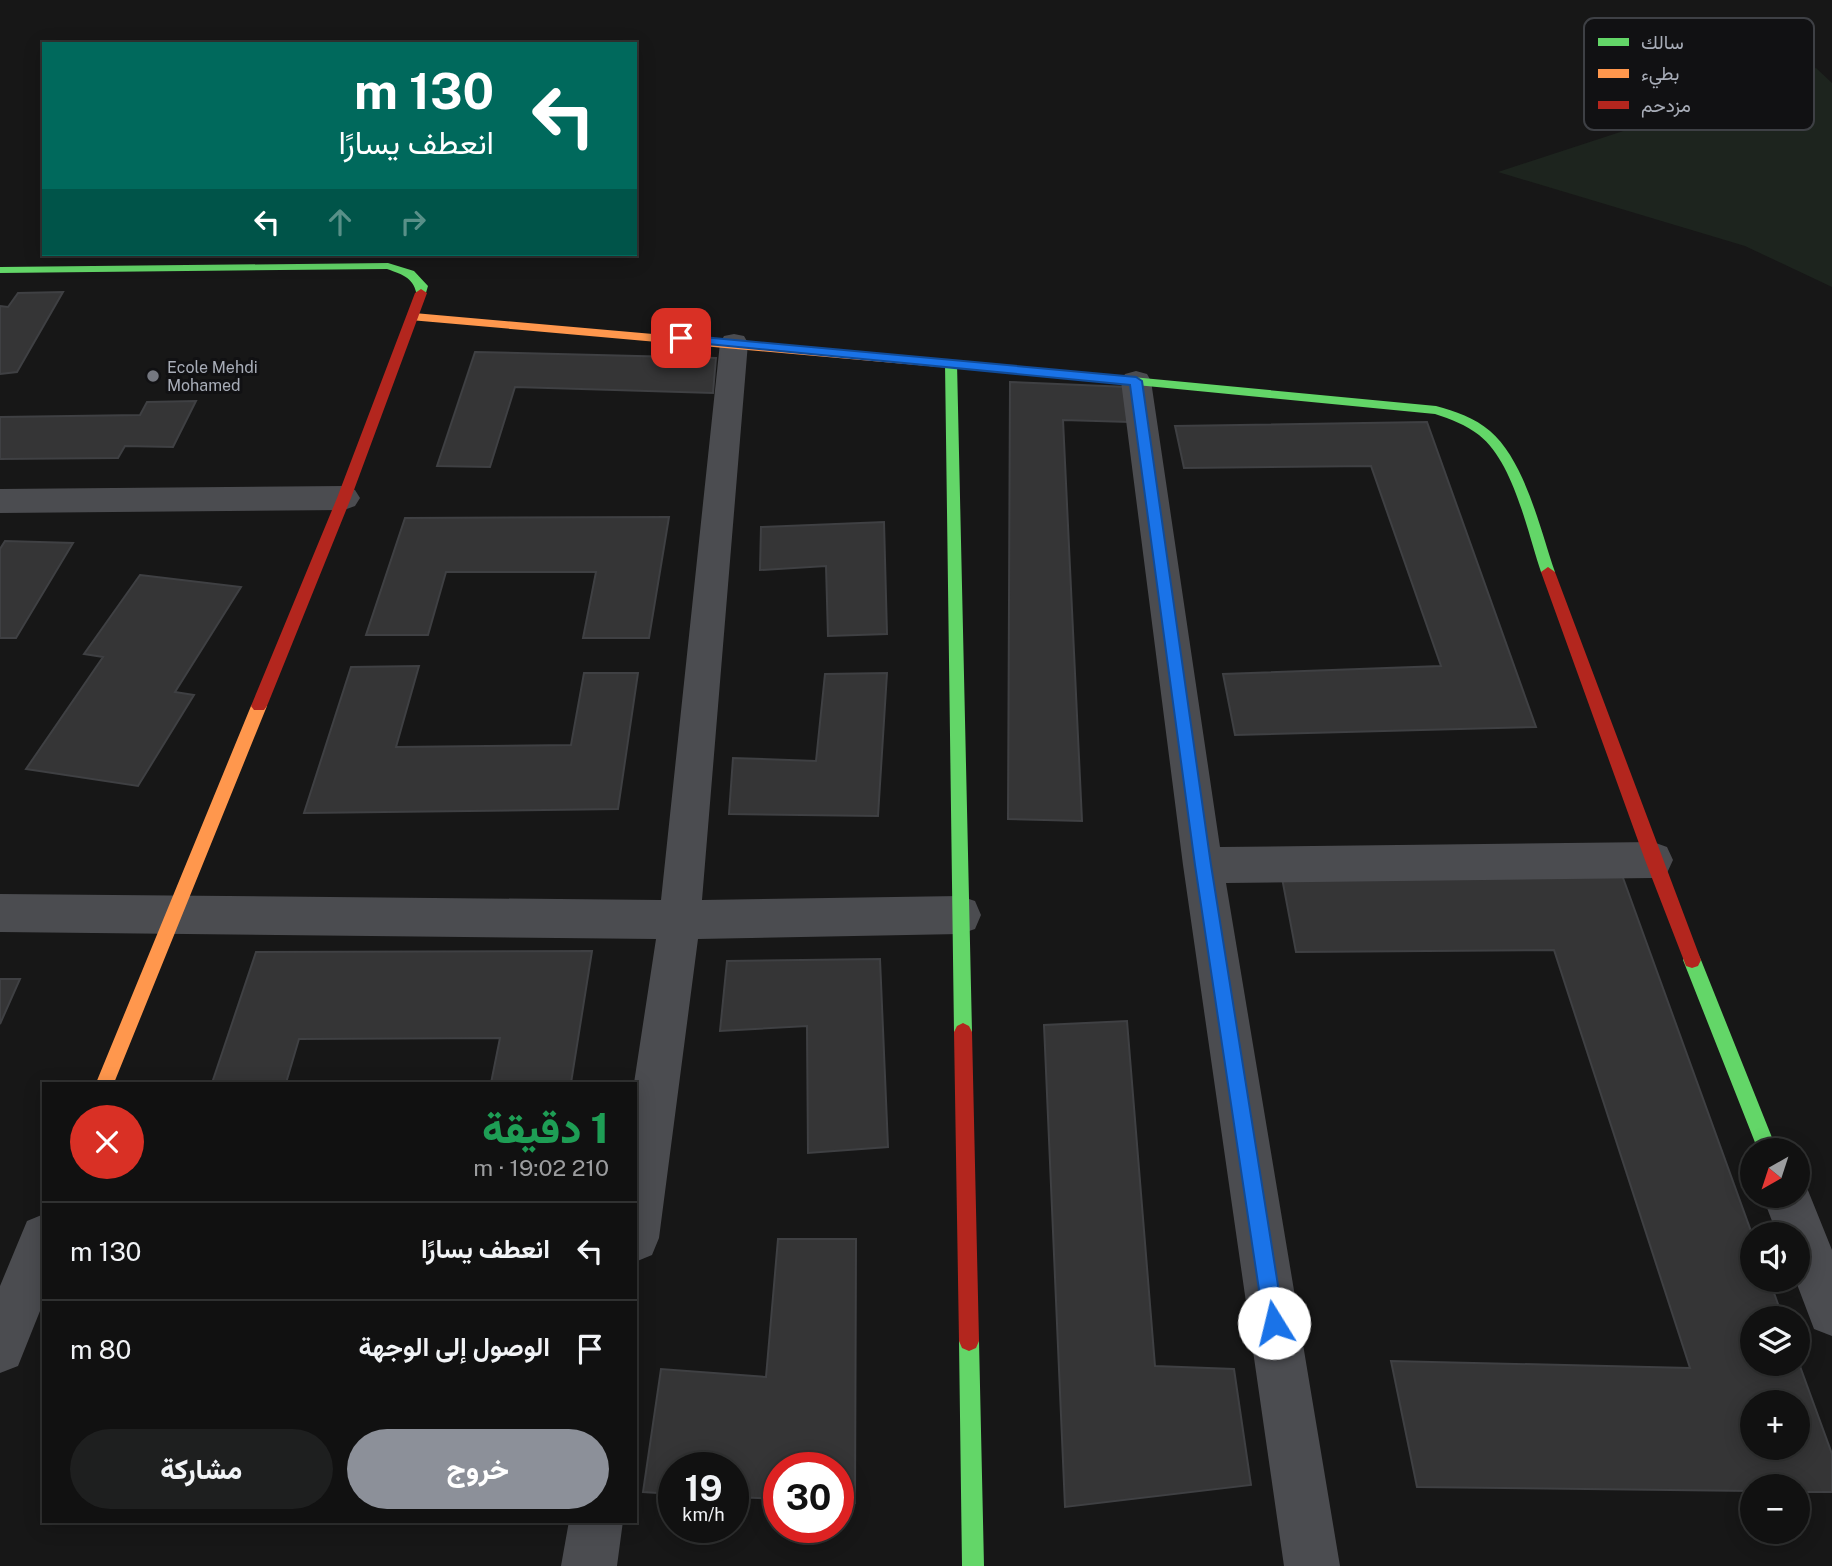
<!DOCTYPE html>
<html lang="ar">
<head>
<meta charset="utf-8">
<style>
	:root { --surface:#111; --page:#1e1f1f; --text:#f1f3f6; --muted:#9c9d9f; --line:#303131; --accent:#8c9099 }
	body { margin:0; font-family:"Public Sans",Vazirmatn,sans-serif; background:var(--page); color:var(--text); direction:rtl; height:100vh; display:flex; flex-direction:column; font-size:26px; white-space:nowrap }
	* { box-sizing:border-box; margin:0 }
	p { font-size:23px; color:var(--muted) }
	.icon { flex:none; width:38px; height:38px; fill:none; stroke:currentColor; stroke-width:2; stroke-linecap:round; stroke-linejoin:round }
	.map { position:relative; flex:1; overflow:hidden; direction:ltr }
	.side { position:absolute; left:42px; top:1082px; width:595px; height:441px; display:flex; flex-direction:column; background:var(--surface); border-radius:0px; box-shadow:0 4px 18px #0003,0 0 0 2px var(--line); direction:rtl }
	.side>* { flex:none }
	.top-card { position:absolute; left:42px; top:42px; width:595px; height:214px; border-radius:0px; box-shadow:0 4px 18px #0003,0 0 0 2px var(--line); direction:rtl; background:#00695c; color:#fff; overflow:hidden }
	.needle { width:46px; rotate:219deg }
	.fabs { position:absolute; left:1740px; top:1138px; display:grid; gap:14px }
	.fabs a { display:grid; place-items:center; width:70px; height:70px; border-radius:50%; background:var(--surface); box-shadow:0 4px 18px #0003,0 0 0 2px var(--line); font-size:35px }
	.speed { position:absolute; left:658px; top:1452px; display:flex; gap:14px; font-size:35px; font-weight:700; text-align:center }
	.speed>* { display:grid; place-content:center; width:91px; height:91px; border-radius:50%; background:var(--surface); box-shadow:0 4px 18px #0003,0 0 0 2px var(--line); line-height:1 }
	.speed small { font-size:18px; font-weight:400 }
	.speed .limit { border:10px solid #d22; background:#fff; color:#111 }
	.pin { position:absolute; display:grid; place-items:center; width:60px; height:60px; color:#fff; margin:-30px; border-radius:14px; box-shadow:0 4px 10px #0006 }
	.me { position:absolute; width:77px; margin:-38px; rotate:351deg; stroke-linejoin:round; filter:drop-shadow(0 0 5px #0008) }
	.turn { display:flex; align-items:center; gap:24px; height:147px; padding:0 28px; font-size:32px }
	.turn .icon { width:91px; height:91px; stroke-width:2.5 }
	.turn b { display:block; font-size:49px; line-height:60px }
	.lanes { display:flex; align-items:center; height:66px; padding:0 28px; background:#0003; justify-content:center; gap:35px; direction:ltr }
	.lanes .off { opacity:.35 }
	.round { display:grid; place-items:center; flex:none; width:74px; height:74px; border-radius:37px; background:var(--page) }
	.headline { display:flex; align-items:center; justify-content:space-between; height:119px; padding:0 28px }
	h1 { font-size:42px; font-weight:800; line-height:52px; color:#1e9e55 }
	.action { display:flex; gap:14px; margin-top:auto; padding:14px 28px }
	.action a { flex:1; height:80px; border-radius:42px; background:var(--accent); color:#fff; font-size:28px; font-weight:800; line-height:80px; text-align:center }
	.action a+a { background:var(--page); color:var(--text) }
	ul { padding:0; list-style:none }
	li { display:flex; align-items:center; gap:21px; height:98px; padding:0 28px; border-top:2px solid var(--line) }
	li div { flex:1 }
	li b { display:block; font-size:26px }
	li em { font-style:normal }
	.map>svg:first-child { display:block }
</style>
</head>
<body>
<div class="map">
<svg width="1832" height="1566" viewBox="0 0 1832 1566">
	<rect width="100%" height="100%" fill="#171717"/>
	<!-- green -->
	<path fill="#1d241e" d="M1816,68l16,15v204l-87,-41 -247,-74z"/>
	<!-- building -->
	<path fill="#353536" stroke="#3f4043" stroke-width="2" fill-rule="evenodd" d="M63,292l-46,80 -17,2v-68l8,1 10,-14z
		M475,352l241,6 -3,35 -198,-6 -25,80 -53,-1z
		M1010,382l118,5 1,35 -66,-2 19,401 -74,-2z
		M196,401l-23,46 -48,-1 -7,12 -118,1v-42l140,-2 7,-13z
		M1427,422l109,305 -301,8 -12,-61 218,-8 -70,-200 -187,2 -9,-42z
		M669,517l-20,121h-66l13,-66h-150l-18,63h-62l39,-117z
		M884,522l3,112 -59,2 -2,-70 -66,4 1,-43z
		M5,541l68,2 -57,95h-16v-89z
		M140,575l101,12 -66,105 19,3 -56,91 -112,-17 77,-112 -19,-3z
		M419,666l-23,81 175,-2 13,-72h54l-20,136 -314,4 47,-146z
		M887,673l-9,143 -149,-2 4,-56 83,3 9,-87z
		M1622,875l130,359v45h17l14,39h-31v45h45v-5l35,96v38h-35v-6h-45v5l-335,-4 -26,-126 299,7 -136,-418 -258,2 -14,-74zM1752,1402h45v45h-45z
		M592,951l-21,132h-80l9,-45 -201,1 -13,44h-74l44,-131z
		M880,959l8,188 -80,6 -1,-127 -87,5 7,-70z
		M0,979h20l-20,45z
		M1127,1021l28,345 79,3 17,116 -186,22 -21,-482z
		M778,1239h78l-1,264 -17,-1v-34h-59v31l-46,-2v-29h-59v26l-31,-2 18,-123 105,8z"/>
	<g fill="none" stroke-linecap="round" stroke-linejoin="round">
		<!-- street -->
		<path fill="#4b4c50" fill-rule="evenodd" d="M734,334l10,2 4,7 -46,557 258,-4 15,5 6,14 -6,14 -15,5 -262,5 -39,299 -7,17 -17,7 -1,-179 22,-144 -656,-7v-38l661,6 59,-557 4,-7z
			M1136,371l11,3 4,7 69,466 433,-5 14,5 6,13 -6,13 -14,5 -427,5 114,683h-56l-101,-701 -62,-484 4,-7z
			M344,486l11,4 5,8 -5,8 -11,4 -344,3v-24z
			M1797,1176l6,2 29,72v86l-18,-7 -19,-50h2v-45h-20l-15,-39h35z
			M44,1214v87l-26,65 -18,7v-87l27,-65z
			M569,1521h54l-6,45h-56z"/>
		<!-- fast -->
		<path fill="#63d668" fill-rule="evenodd" d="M388,263l26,8 14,15 -3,10h-8c-3,-18 -13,-21 -30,-27l-387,4v-6z
			M951,359l6,4 15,669 -3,6 -6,3 -6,-3 -3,-6 -9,-669z
			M996,364l440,42c19,5 39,12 54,25 35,30 50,98 65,141l-7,5 -7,-5c-14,-41 -27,-109 -62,-137 -13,-10 -28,-16 -44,-21l-443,-43v-6z
			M1692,952l6,2 3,6 76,190h-19l-75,-190 3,-6z
			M969,1331l7,3 3,7 5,225h-22l-3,-225 3,-7z"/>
		<!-- slow -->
		<path fill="#ff974d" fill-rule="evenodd" d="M414,313l582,51 6,4 -6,4 -586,-52v-6z
			M259,700l5,2 3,4 -153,377h-18l155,-377 3,-4z"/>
		<!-- jam -->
		<path fill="#b3261e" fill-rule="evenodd" d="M421,289l6,4 -76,205 -84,208 -3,4h-10l-3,-4 86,-208 78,-205z
			M1548,567l7,5 146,388 -3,6 -6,2 -6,-2 -41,-106 -104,-288z
			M963,1023l6,3 3,6 7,309 -3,7 -7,3 -7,-3 -3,-7 -5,-309 3,-6z"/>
	</g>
	<!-- route -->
	<path fill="#1a73e8" stroke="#114b97" stroke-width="2" d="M681,335l455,42 6,4 69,484 73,458 -3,8 -7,3 -7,-3 -3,-8 -69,-458 -65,-480 -453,-44 -2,-3z"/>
	<!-- markers -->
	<circle fill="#757880" stroke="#111113" stroke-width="2.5" cx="153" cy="376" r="7"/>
	<g text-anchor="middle" stroke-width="6" stroke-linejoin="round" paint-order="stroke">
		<!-- far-poi labels -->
		<g font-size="16" fill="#a8adb8" stroke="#111113" text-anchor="start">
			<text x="167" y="373">Ecole Mehdi<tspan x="167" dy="18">Mohamed</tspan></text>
		</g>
	</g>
	<!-- legend -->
	<rect x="1584" y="18" width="230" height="112" rx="10" fill="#111113" stroke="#3e4045" stroke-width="2"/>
	<rect x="1598" y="38" width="31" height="8" fill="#63d668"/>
	<rect x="1598" y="69" width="31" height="9" fill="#ff974d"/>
	<rect x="1598" y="101" width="31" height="8" fill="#b3261e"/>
	<g font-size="19" fill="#a8adb8">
		<text x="1641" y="49">سالك</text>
		<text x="1641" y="80">بطيء</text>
		<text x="1641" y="112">مزدحم</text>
	</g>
</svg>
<div class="fabs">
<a><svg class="needle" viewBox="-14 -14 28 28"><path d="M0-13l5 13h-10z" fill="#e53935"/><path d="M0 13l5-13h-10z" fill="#9c9d9f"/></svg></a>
<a><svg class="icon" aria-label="sound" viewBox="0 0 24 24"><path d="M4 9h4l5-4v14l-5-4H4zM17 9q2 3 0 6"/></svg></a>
<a><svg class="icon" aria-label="layers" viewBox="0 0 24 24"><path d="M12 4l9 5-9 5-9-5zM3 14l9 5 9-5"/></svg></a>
<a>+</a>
<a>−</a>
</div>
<div class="speed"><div>19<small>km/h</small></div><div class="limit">30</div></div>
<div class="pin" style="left:681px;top:338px;background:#d93025"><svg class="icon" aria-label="arrive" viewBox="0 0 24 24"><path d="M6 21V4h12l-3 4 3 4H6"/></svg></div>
<svg class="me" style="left:1274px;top:1323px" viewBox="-20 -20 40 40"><circle r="19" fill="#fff"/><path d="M0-13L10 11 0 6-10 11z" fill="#1a73e8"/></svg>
<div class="top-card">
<div class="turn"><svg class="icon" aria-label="left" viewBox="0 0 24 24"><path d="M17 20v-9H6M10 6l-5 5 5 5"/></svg><div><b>130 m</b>انعطف يسارًا</div></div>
<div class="lanes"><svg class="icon" aria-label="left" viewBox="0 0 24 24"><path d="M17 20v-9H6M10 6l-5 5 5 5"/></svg><svg class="icon off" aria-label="ahead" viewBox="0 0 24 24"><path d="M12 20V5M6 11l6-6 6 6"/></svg><svg class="icon off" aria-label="right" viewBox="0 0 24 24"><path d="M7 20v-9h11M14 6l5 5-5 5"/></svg></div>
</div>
<section class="side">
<div class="headline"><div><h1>1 دقيقة</h1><p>210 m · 19:02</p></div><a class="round" style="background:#d93025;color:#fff"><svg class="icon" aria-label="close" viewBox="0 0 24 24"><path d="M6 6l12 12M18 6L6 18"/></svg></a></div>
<ul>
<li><svg class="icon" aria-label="left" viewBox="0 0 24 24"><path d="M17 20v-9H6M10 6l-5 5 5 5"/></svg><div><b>انعطف يسارًا</b></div><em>130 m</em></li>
<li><svg class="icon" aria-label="arrive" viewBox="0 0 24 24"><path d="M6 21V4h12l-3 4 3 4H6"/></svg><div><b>الوصول إلى الوجهة</b></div><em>80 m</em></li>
</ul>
<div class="action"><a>خروج</a><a>مشاركة</a></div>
</section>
</div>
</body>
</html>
